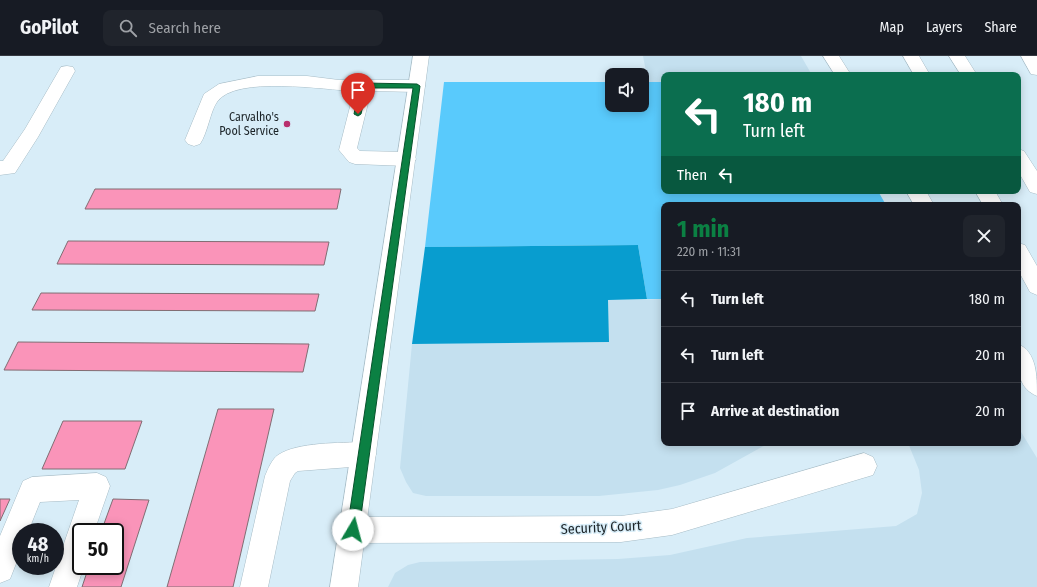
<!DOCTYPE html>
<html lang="en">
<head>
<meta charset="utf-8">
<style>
	:root { --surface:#171b24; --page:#20242c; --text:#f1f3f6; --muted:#9ea1a6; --line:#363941; --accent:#0b8043 }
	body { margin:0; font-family:"Fira Sans Condensed",sans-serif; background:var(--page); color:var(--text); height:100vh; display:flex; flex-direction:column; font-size:15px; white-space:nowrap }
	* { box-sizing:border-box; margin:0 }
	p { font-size:13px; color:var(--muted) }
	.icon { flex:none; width:22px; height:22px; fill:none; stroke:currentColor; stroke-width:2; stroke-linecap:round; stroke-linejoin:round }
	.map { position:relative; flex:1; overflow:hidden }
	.side { position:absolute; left:661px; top:146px; width:360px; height:244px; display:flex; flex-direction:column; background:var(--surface); border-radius:8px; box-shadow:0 2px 10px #0003 }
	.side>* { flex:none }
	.hud { position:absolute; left:661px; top:16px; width:360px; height:122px; border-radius:8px; box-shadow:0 2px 10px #0003; background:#0b6e4f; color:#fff; overflow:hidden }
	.fabs { position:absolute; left:605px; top:12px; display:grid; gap:8px }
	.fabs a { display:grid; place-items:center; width:44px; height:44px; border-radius:8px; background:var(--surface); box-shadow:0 2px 10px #0003; font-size:20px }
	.speed { position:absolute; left:12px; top:467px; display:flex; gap:8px; font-size:20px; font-weight:700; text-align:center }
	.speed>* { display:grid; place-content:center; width:52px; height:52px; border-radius:50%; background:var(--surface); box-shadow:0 2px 10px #0003; line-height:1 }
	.speed small { font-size:10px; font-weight:400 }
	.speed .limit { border:2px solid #111; border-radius:6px; background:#fff; color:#111 }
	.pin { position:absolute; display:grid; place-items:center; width:34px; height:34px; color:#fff; margin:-41px -17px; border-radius:50% 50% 50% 0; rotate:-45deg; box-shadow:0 0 4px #0007 }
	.pin .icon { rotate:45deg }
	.me { position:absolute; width:44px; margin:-22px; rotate:8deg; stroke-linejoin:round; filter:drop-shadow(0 0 3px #0008) }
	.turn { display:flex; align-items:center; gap:14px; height:84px; padding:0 16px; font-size:18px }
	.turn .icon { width:52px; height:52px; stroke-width:2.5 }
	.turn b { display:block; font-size:28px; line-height:34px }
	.then { display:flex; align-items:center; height:38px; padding:0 16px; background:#0003; gap:8px; font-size:15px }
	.round { display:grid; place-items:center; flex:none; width:42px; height:42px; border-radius:8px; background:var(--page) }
	.overview { display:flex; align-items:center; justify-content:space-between; height:68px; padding:0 16px }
	h1 { font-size:24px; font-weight:700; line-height:30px; color:var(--accent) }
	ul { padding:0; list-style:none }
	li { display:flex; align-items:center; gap:12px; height:56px; padding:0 16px; border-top:1px solid var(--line) }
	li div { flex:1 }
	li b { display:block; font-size:15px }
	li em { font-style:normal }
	header { display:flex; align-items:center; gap:24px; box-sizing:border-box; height:56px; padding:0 20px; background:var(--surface); border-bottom:1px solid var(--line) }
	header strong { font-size:19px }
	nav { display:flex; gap:22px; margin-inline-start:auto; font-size:14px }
	.search { width:280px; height:36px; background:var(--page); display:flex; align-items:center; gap:10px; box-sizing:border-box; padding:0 14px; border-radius:8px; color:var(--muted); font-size:15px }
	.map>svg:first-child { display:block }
</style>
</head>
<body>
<header>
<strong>GoPilot</strong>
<div class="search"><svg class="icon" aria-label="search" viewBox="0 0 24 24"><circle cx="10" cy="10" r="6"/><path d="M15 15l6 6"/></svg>Search here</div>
<nav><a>Map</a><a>Layers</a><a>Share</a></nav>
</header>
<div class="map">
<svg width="1037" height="531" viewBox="0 0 1037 531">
	<rect width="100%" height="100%" fill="#d8edf8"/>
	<!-- built -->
	<path fill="#c4e0ef" d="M643,0h158l11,19h-148v7h-16z
		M664,243v144h105l-54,30 -35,12 -22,5 -59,6h-173l-13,-3 -7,-11 -6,-14 12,-124 197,-2 -1,-42z
		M1018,371l19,31v129h-649l7,-14 13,-8 12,-3 198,-3 52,-4 77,-17 149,-12 21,-12 5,-21 -3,-23 -11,-27h110z"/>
	<!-- green -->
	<path fill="#59cafc" d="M444,26h168v23h30v-23h22v109h214l8,14h-222v94h-17l-9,-54 -213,2z"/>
	<!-- water -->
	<path fill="#089dcf" d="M638,189l9,54 -39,1 1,42 -197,2 13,-97z"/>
	<!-- building -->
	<path fill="#fa94b9" stroke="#816d73" d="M95,133h246l-4,20h-252z
		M68,185l261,1 -5,23 -267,-1z
		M41,237l278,1 -4,17 -283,-1z
		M18,286l291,2 -6,28 -299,-2z
		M218,353h56l-41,178h-66z
		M63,365h79l-17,48h-83z
		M0,443h10l-10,22z
		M113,443l36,1 -28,87h-39l7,-21h26v-34h-14z"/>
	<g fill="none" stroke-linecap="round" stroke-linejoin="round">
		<defs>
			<path id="minor" d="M67,10l6,1 2,4 -37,66 -23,36 -15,2v-14h3l22,-32 36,-62z
				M258,20h49l32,4h78l6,2 2,4 -2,4 -6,2 -46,-1 -14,57 3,3 47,1 6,2 3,5 -3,5 -6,2 -52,-2 -6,-2 -10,-12 15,-59c-28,-1 -119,-16 -137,11 -7,10 -9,30 -17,42l-6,2 -6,-2 -3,-4 19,-46 15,-10z
				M364,386l9,3 3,9 -3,9 -9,3 -66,5 -3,2 -5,8 -22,106h-28l25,-111c3,-7 7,-17 13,-21 19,-13 63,-12 86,-13z
				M864,397l9,4 4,9 -4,9 -201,60 -51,7 -268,1 -9,-4 -4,-9 4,-9 9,-4 268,-1 51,-7z
				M97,417l9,4 4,9 -16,46h-13v34h3l-7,21h-28l30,-87 -39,2 -12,30h-7v19l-11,28 -10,4v-47l23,-55 9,-4z"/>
			<path id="major" d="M413,0h16l-71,531h-28z"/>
			<path id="highway" d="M823,0h16l12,19h-16z
				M903,0h16l11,19h-16z
				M949,0h16l12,19h-16z
				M1021,0h16v19l-6,-1z
				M1018,93l6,2 13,20v23l-7,-2 -12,-21z
				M906,135h20l8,14h-20z
				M975,135h20l8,14h-20z
				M1018,187l7,2 12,21v29l-7,-3 -12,-22z
				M1018,288c19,8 19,32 19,52 -22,-9 -19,-32 -19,-52z"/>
		</defs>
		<!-- minor casing -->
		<use href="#minor" stroke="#a7bcc6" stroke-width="1"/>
		<!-- major casing -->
		<use href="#major" stroke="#a7bcc6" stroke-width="1"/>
		<!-- highway casing -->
		<use href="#highway" stroke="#a7bcc6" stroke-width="1"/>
		<!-- minor -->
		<use href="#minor" fill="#fff" fill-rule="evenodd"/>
		<!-- major -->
		<use href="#major" fill="#fff" fill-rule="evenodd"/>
		<!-- highway -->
		<use href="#highway" fill="#fff" fill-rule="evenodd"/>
	</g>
	<!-- route -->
	<path fill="#0b8043" stroke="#07532c" d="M364,27l53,1 3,2 -61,444 -2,4 -4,1 -4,-1 -2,-4 66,-442h-46l-6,26 -3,2 -4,-2 6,-28z"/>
	<!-- markers -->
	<circle fill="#b82f6d" stroke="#d8edf8" stroke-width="1.5" cx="287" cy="68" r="4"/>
	<g text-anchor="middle" stroke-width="3" stroke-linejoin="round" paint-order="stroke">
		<!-- far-poi labels -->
		<g font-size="12" fill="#1c2428" stroke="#d8edf8" text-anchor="end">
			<text x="279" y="65">Carvalho's<tspan x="279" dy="14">Pool Service</tspan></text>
		</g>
		<!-- street labels -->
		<g font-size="14" fill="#1c2428" stroke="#d8edf8">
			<text transform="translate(601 471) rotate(-3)" y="5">Security Court</text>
		</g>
	</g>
</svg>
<div class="fabs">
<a><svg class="icon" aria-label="sound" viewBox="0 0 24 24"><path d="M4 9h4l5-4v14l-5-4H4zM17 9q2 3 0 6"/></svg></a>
</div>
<div class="speed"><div>48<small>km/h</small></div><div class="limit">50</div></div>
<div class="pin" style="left:358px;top:58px;background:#d93025"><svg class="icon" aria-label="arrive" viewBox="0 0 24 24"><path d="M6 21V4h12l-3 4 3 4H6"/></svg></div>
<svg class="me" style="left:353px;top:474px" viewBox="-20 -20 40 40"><circle r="19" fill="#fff"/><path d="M0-13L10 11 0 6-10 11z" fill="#0b8043"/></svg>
<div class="hud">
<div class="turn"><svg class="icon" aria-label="left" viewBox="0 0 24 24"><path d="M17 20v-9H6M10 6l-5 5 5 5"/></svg><div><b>180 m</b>Turn left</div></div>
<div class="then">Then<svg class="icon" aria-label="left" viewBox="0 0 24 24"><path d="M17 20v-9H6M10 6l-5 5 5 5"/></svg></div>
</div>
<section class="side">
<div class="overview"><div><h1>1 min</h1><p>220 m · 11:31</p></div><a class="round"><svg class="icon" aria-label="close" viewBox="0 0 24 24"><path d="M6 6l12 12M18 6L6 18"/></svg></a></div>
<ul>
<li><svg class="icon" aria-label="left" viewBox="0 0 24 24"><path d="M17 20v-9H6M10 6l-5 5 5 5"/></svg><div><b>Turn left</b></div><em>180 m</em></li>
<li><svg class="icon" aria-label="left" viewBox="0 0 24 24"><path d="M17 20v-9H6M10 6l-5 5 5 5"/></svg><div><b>Turn left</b></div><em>20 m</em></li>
<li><svg class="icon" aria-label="arrive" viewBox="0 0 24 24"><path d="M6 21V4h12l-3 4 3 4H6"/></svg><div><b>Arrive at destination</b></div><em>20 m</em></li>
</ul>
</section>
</div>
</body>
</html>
